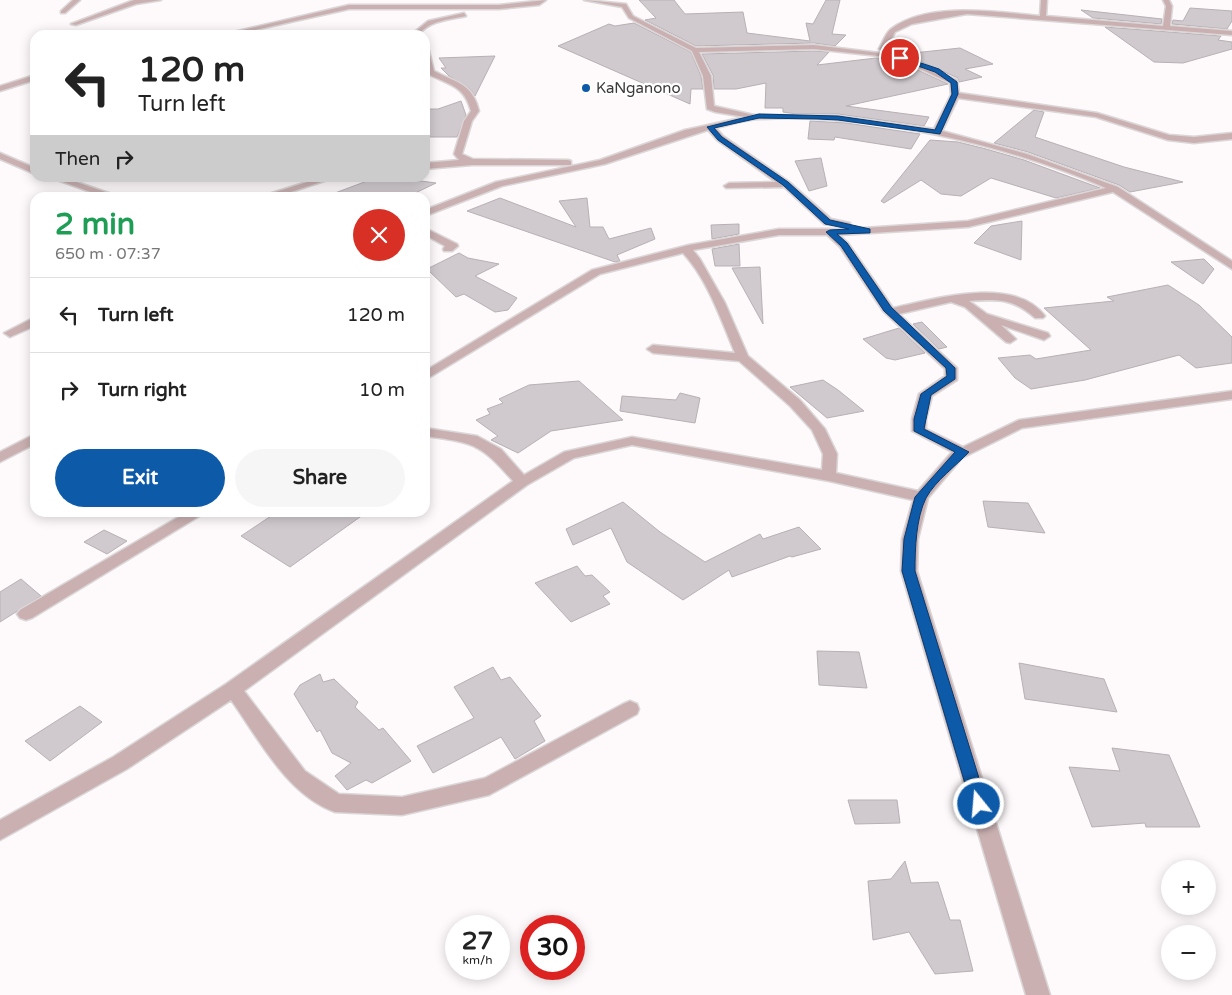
<!DOCTYPE html>
<html lang="en">
<head>
<meta charset="utf-8">
<style>
	:root { --surface:#fff; --page:#f6f6f6; --text:#222; --muted:#767676; --line:#e0e0e0; --accent:#0d5aa9 }
	body { margin:0; font-family:"Varela Round",sans-serif; background:var(--page); color:var(--text); height:100vh; display:flex; flex-direction:column; font-size:19px; white-space:nowrap }
	* { box-sizing:border-box; margin:0 }
	p { font-size:16px; color:var(--muted) }
	.icon { flex:none; width:28px; height:28px; fill:none; stroke:currentColor; stroke-width:2; stroke-linecap:round; stroke-linejoin:round }
	.map { position:relative; flex:1; overflow:hidden }
	.drawer { position:absolute; left:30px; top:192px; width:400px; height:325px; display:flex; flex-direction:column; background:var(--surface); border-radius:15px; box-shadow:0 2px 12px #0003 }
	.drawer>* { flex:none }
	.guide { position:absolute; left:30px; top:30px; width:400px; height:152px; border-radius:15px; box-shadow:0 2px 12px #0003; background:#fff; color:var(--text); overflow:hidden }
	.buttons { position:absolute; left:1161px; top:860px; display:grid; gap:10px }
	.buttons a { display:grid; place-items:center; width:55px; height:55px; border-radius:50%; background:var(--surface); box-shadow:0 2px 12px #0003; font-size:25px }
	.speed { position:absolute; left:445px; top:915px; display:flex; gap:10px; font-size:25px; font-weight:700; text-align:center }
	.speed>* { display:grid; place-content:center; width:65px; height:65px; border-radius:50%; background:var(--surface); box-shadow:0 2px 12px #0003; line-height:1 }
	.speed small { font-size:12px; font-weight:400 }
	.speed .limit { border:8px solid #d22; background:#fff; color:#111 }
	.pin { position:absolute; display:grid; place-items:center; width:42px; height:42px; color:#fff; margin:-21px; border:2px solid #fff; border-radius:50%; box-shadow:0 1px 5px #0007 }
	.me { position:absolute; width:55px; margin:-28px; rotate:343deg; stroke-linejoin:round; filter:drop-shadow(0 0 4px #0008) }
	.turn { display:flex; align-items:center; gap:18px; height:105px; padding:0 25px; font-size:22px }
	.turn .icon { width:65px; height:65px; stroke-width:2.5 }
	.turn b { display:block; font-size:35px; line-height:42px }
	.then { display:flex; align-items:center; height:48px; padding:0 25px; background:#0003; gap:10px; font-size:19px }
	.round { display:grid; place-items:center; flex:none; width:52px; height:52px; border-radius:26px; background:var(--page) }
	.summary { display:flex; align-items:center; justify-content:space-between; height:85px; padding:0 25px }
	h1 { font-size:30px; font-weight:800; line-height:38px; color:#1e9e55 }
	.button { display:flex; gap:10px; margin-top:auto; padding:10px 25px }
	.button a { flex:1; height:58px; border-radius:30px; background:var(--accent); color:#fff; font-size:20px; font-weight:800; line-height:58px; text-align:center }
	.button a+a { background:var(--page); color:var(--text) }
	ul { padding:0; list-style:none }
	li { display:flex; align-items:center; gap:15px; height:75px; padding:0 25px; border-top:1px solid var(--line) }
	li div { flex:1 }
	li b { display:block; font-size:19px }
	li em { font-style:normal }
	.map>svg:first-child { display:block }
</style>
</head>
<body>
<div class="map">
<svg width="1232" height="995" viewBox="0 0 1232 995">
	<rect width="100%" height="100%" fill="#fef9fa"/>
	<!-- building -->
	<path fill="#d0cace" stroke="#b7b0b5" d="M639,0h35l11,14 58,-2 4,21 63,8 -4,-18 7,1 13,-24h14l-8,34 14,1 -11,11 -21,-3 -118,3 -51,-26 11,-2z
		M1190,8l42,3v10l-5,8 -55,-5 1,-4 10,1z
		M1081,10l81,9 -1,5 -68,-6z
		M634,23l57,29 10,24 2,13h-12l-1,15 -132,-58 51,-22 6,2z
		M1105,27l116,9 -3,4 14,2v7l-49,14 -29,-1z
		M960,48l33,16 -28,5 17,8 -23,5 -1,-4 -54,-24z
		M814,51l15,1 -12,13 59,-7 20,2 52,24 -102,22 83,11 -5,9 -86,-12h-42l-13,-2v-4h-18l1,-25 -30,6h-22l-1,-14 -11,-21z
		M495,56l-20,40 -6,-8 -20,-12 -8,-8h5l-7,-10z
		M461,101l5,14 -9,22h-32v-28h13z
		M1034,110l10,2 -9,25 89,30 59,15 -53,10 -11,-7 -91,-33 -34,-9z
		M810,121l36,2 74,11 -9,15 -76,-12 -1,3 -26,-1z
		M930,140l28,2 28,7 38,11 76,28 -44,10 -65,-20 -30,18 -20,-2 -20,-14 -37,23 -3,-2z
		M821,158l6,28 -18,5 -14,-30z
		M375,178h24l37,5 -31,15h-78v-2z
		M500,198l76,29 -17,-26 28,-3 3,29h13l6,12 42,-11 4,11 -38,16 3,6 -5,1 -148,-51z
		M1022,221l-1,39 -47,-17 17,-17z
		M739,224v10l-27,5 -1,-14z
		M739,244l1,22h-25l-3,-17z
		M459,253l9,5 31,6 -24,12 42,22 -9,12 -13,2 -31,-18 -8,3 -29,-28z
		M1204,259l10,10 -11,15 -32,-22z
		M760,267l3,57 -31,-56z
		M1168,285l31,20 33,32v26l-36,5 -17,-13 -94,25 -54,9 -16,-11 -17,-20 32,-3 6,4 55,-9 -47,-42 70,-7 -7,-4z
		M922,322l25,25 -8,2 -26,-25z
		M899,328l26,25 -30,7 -9,-2 -23,-19z
		M823,380l15,10 26,21 -37,7 -37,-31z
		M579,381l44,39 -72,11 -33,22 -27,-13 7,-4 -22,-16 14,-6 -3,-5 16,-6 -4,-4 30,-14z
		M680,393l20,5 -5,25 -75,-12 2,-15 54,4z
		M983,501l45,2 17,30 -57,-6z
		M623,502l37,30 45,30 55,-28 3,5 36,-12 22,22 -29,8 -2,-1 -58,21 -3,-7 -46,30 -56,-38 -16,-34 -38,17 -7,-16z
		M277,512h90l-77,55 -49,-31z
		M104,530l23,11 -20,13 -23,-12z
		M577,566l8,10 7,-1 18,17 -7,4 7,8 -39,18 -36,-39z
		M21,579l20,17 -41,26v-30z
		M817,651l42,1 8,36 -48,-3z
		M1019,663l85,16 13,33 -92,-13z
		M493,667l8,13 9,-3 31,39 -7,5 11,20 -30,18 -14,-22 -68,36 -16,-27 57,-28 -20,-31z
		M320,674l3,8 11,-3 24,23 -3,5 24,23 4,-2 28,33 -39,22 -6,-3 -19,10 -12,-14 16,-13 -19,-10 -12,-23 -3,2 -23,-38 6,-9z
		M80,706l22,16 -52,39 -25,-20z
		M1112,748l57,7 31,72h-54l-1,-4 -53,4 -23,-60 51,4z
		M848,800h49l3,23 -45,1z
		M905,861l6,22 27,-1 12,38h10l13,51 -38,3 -26,-42 -36,8 -5,-59 23,-2z"/>
	<g fill="none" stroke-linecap="round" stroke-linejoin="round">
		<defs>
			<path id="lane" d="M35,317v9l-25,11 -6,-4z"/>
			<path id="street" d="M73,0h7l-15,13h-4v-2z
				M134,0h27l-25,4 -60,21 -5,-1z
				M546,0l-7,5 -40,4h-150l-116,26h-12l128,-30h150z
				M584,0l42,4 7,12 63,32 118,-3 74,9 -9,-5c4,-7 6,-15 12,-20 37,-28 106,-17 149,-13l1,-16h6l-1,16 117,10 3,-20 -3,-6h6l3,6 -2,20 62,5v4l-265,-21 -55,10 -17,8 -8,16 70,32 2,13 138,20 72,22 25,2 38,-4v6l-38,4 -26,-3 -72,-23 -138,-19 -16,33 85,23 91,33 114,74v8l-119,-77 -145,35 -129,8 9,8 45,65c42,-9 121,-33 152,8l-2,2h-8c-22,-20 -38,-19 -66,-17l18,13 61,19 2,3 -6,4 -43,-15 15,14 -6,4 -4,-1 -41,-35 -14,-5 -52,12 58,54v12l-25,16 -6,23v10l37,18 56,-27 213,-29v8l-210,29 -60,30 -34,40 -10,41 -1,32 133,424h-24l-125,-424 1,-32 11,-39 -84,-19 -197,-36 -58,13 -47,27 -283,206 61,80 34,23 63,3 83,-19 138,-74 7,-3 7,3 2,5 -2,5 -148,81 -87,20 -67,-3c-48,-17 -76,-73 -104,-112l-104,69 -127,71v-20l113,-63 113,-73 287,-203c-33,-38 -39,-38 -88,-45v-8l52,8 24,13 23,26 40,-23 68,-15 190,33 1,-16 -11,-24 -22,-24 -51,-45 -86,-8 -6,-4 6,-4 82,8c-14,-33 -27,-73 -52,-100l-83,21 -175,106v-9l167,-101 97,-25 90,-16h70l119,-8 138,-33c-101,-44 -236,-75 -346,-69 -14,0 -30,6 -44,9l7,8 66,46 42,37 19,4v4l-26,-3 -40,-37 -58,1 -2,-2 5,-3 47,-1 -59,-42 -9,-10 -103,34 -103,22 -77,30v-6l71,-28 104,-22 85,-30 60,-13 -30,-5 -8,-3 -4,-33 -11,-25 -63,-33 -7,-11zM814,49l83,9 53,25 1,12 -17,34 -96,-13 -84,-1 -40,-9 -3,-30 -12,-24zM779,235h48l13,12 43,64 62,58v7l-26,18 -7,25v12l40,21 -34,39 -82,-18 1,-19 -12,-25 -25,-29 -52,-44 -23,-53 -25,-44 -7,-9z
				M464,13l2,3c-18,4 -35,4 -48,19h-7l17,-14z
				M425,49l4,2 5,20c23,12 38,12 45,40l-7,10 -10,33 11,5 95,1 3,1v4h-99l-47,4v-6l34,-3 -5,-6 10,-33 7,-10c-7,-26 -22,-26 -43,-37l-3,-10z
				M35,75v5l-35,11v-5z
				M0,153l35,15v6l-35,-15z
				M52,178h13l58,20h-16z
				M320,178h13l-60,20h-17z
				M218,195h30l5,3h-40z
				M425,228l32,16 1,2 -6,5h-8l-1,-2 2,-3 -20,-11z
				M35,434v10l-35,18v-10z
				M187,512h19l-174,106 -6,2 -6,-2 -3,-4 3,-4z"/>
		</defs>
		<!-- lane casing -->
		<use href="#lane" stroke="#dbd6d7" stroke-width="3"/>
		<!-- street casing -->
		<use href="#street" stroke="#dbd6d7" stroke-width="3"/>
		<!-- lane -->
		<use href="#lane" fill="#cab0b1" fill-rule="evenodd"/>
		<!-- street -->
		<use href="#street" fill="#cab0b1" fill-rule="evenodd"/>
	</g>
	<!-- route -->
	<path fill="#0d5aa9" stroke="#083a6e" d="M900,56l39,13 18,13 1,12 -18,40 -102,-14 -20,-1 -59,-1 -45,10 8,9 66,45 42,38 40,9v4h-3l-30,1 10,9 44,64 64,61v11l-24,16 -7,34 45,23c-13,14 -33,28 -43,46 -10,20 -11,51 -11,73l72,233 -3,5 -5,2 -5,-2 -3,-5 -69,-233 2,-32 11,-42 40,-45 -41,-21v-12l7,-25 26,-18 -1,-8 -62,-57 -43,-65 -15,-14 4,-2 19,-1 -24,-5 -42,-39 -65,-45 -11,-13 52,-13 79,2 97,14 17,-36 -1,-11 -16,-11 -37,-13z"/>
	<!-- markers -->
	<circle fill="#0d5aa9" stroke="#fff" stroke-width="2" cx="586" cy="88" r="5"/>
	<g text-anchor="middle" stroke-width="4.5" stroke-linejoin="round" paint-order="stroke">
		<!-- far-poi labels -->
		<g font-size="15" fill="#3c393a" stroke="#fff" text-anchor="start">
			<text x="596" y="93">KaNganono</text>
		</g>
	</g>
</svg>
<div class="buttons">
<a>+</a>
<a>−</a>
</div>
<div class="speed"><div>27<small>km/h</small></div><div class="limit">30</div></div>
<div class="pin" style="left:900px;top:58px;background:#d93025"><svg class="icon" aria-label="arrive" viewBox="0 0 24 24"><path d="M6 21V4h12l-3 4 3 4H6"/></svg></div>
<svg class="me" style="left:979px;top:804px" viewBox="-20 -20 40 40"><circle r="17" fill="#0d5aa9" stroke="#fff" stroke-width="3"/><path d="M0-11L8 9 0 5-8 9z" fill="#fff"/></svg>
<div class="guide">
<div class="turn"><svg class="icon" aria-label="left" viewBox="0 0 24 24"><path d="M17 20v-9H6M10 6l-5 5 5 5"/></svg><div><b>120 m</b>Turn left</div></div>
<div class="then">Then<svg class="icon" aria-label="right" viewBox="0 0 24 24"><path d="M7 20v-9h11M14 6l5 5-5 5"/></svg></div>
</div>
<section class="drawer">
<div class="summary"><div><h1>2 min</h1><p>650 m · 07:37</p></div><a class="round" style="background:#d93025;color:#fff"><svg class="icon" aria-label="close" viewBox="0 0 24 24"><path d="M6 6l12 12M18 6L6 18"/></svg></a></div>
<ul>
<li><svg class="icon" aria-label="left" viewBox="0 0 24 24"><path d="M17 20v-9H6M10 6l-5 5 5 5"/></svg><div><b>Turn left</b></div><em>120 m</em></li>
<li><svg class="icon" aria-label="right" viewBox="0 0 24 24"><path d="M7 20v-9h11M14 6l5 5-5 5"/></svg><div><b>Turn right</b></div><em>10 m</em></li>
</ul>
<div class="button"><a>Exit</a><a>Share</a></div>
</section>
</div>
</body>
</html>
